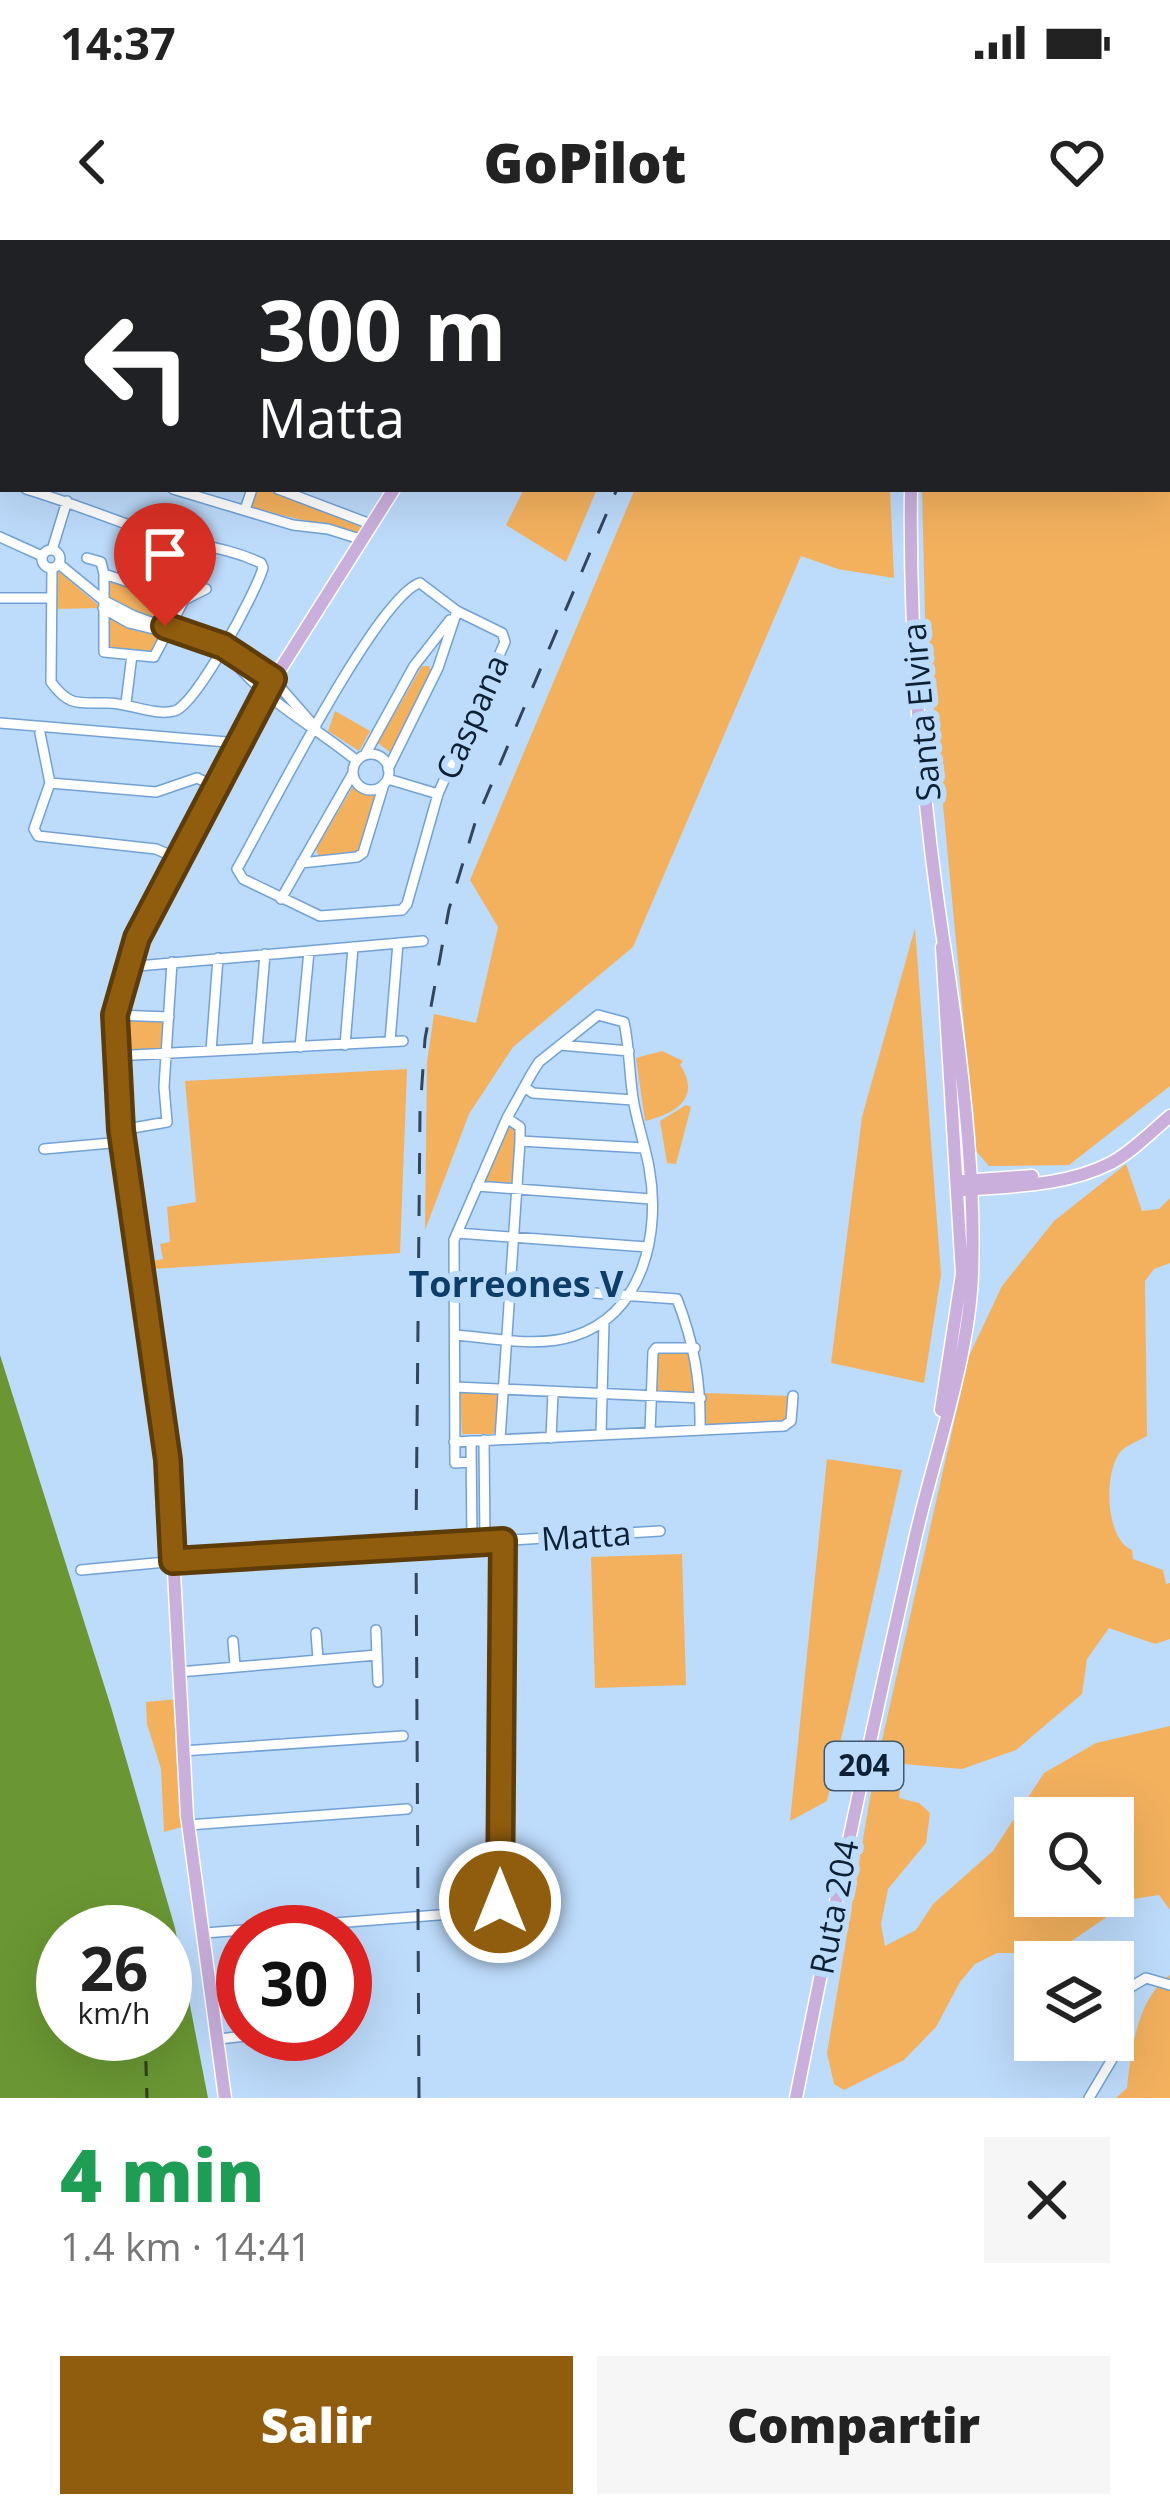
<!DOCTYPE html>
<html lang="es">
<head>
<meta charset="utf-8">
<style>
	:root { --surface:#fff; --page:#f6f6f6; --text:#222; --muted:#767676; --accent:#905c0d }
	body { margin:0; font-family:"Open Sans",sans-serif; background:var(--page); color:var(--text); height:100vh; display:flex; flex-direction:column; font-size:45px; white-space:nowrap }
	* { box-sizing:border-box; margin:0 }
	p { font-size:39px; color:var(--muted) }
	.icon { flex:none; width:66px; height:66px; fill:none; stroke:currentColor; stroke-width:2; stroke-linecap:round; stroke-linejoin:round }
	.map { position:relative; height:1858px; overflow:hidden }
	.drawer { display:flex; flex-direction:column; background:var(--surface); flex:1 }
	.drawer>* { flex:none }
	.top-card { position:absolute; left:0px; top:0px; width:1170px; height:252px; box-shadow:0 12px 48px #0002; background:#202124; color:#fff; overflow:hidden }
	.fabs { position:absolute; left:1014px; top:1557px; display:grid; gap:24px }
	.fabs a { display:grid; place-items:center; width:120px; height:120px; border-radius:0px; background:var(--surface); box-shadow:0 12px 48px #0002; font-size:60px }
	.speed { position:absolute; left:36px; top:1665px; display:flex; gap:24px; font-size:60px; font-weight:700; text-align:center }
	.speed>* { display:grid; place-content:center; width:156px; height:156px; border-radius:50%; background:var(--surface); box-shadow:0 12px 48px #0002; line-height:1 }
	.speed small { font-size:30px; font-weight:400 }
	.speed .limit { border:18px solid #d22; background:#fff; color:#111 }
	.pin { position:absolute; display:grid; place-items:center; width:102px; height:102px; color:#fff; margin:-123px -51px; border-radius:50% 50% 50% 0; rotate:-45deg; box-shadow:0 0 12px #0007 }
	.pin .icon { rotate:45deg }
	.me { position:absolute; width:132px; margin:-66px; rotate:0deg; stroke-linejoin:round; filter:drop-shadow(0 0 9px #0008) }
	.turn { display:flex; align-items:center; gap:42px; height:252px; padding:0 60px; font-size:54px }
	.turn .icon { width:156px; height:156px; stroke-width:2.5 }
	.turn b { display:block; font-size:84px; line-height:102px }
	.round { display:grid; place-items:center; flex:none; width:126px; height:126px; border-radius:0px; background:var(--page) }
	.head { display:flex; align-items:center; justify-content:space-between; height:204px; padding:0 60px }
	h1 { font-size:72px; font-weight:800; line-height:90px; color:#1e9e55 }
	.button { display:flex; gap:24px; margin-top:auto; padding:24px 60px }
	.button a { flex:1; height:138px; border-radius:0px; background:var(--accent); color:#fff; font-size:48px; font-weight:800; line-height:138px; text-align:center }
	.button a+a { background:var(--page); color:var(--text) }
	.status { display:flex; justify-content:space-between; align-items:center; height:84px; padding:0 60px; background:var(--surface); direction:ltr }
	.status svg { height:33px; fill:currentColor }
	header { display:flex; justify-content:space-between; align-items:center; height:156px; padding:0 60px; background:var(--surface); font-size:54px; font-weight:800 }
	.map>svg:first-child { display:block }
</style>
</head>
<body>
<div class="status"><b>14:37</b><svg viewBox="0 0 49 12"><path d="M0 12V9h3v3zM5 12V6h3v6zM10 12V3h3v9zM15 12V0h3v12zM26 1h20v11H26zM47 4h2v5h-2z"/></svg></div>
<header><svg class="icon" aria-label="back" viewBox="0 0 24 24"><path d="M15 5l-7 7 7 7"/></svg>GoPilot<svg class="icon" aria-label="heart" viewBox="0 0 24 24"><path d="M12 20l-8-8c-3-5 5-10 8-4 3-6 11-1 8 4z"/></svg></header>
<div class="map">
<svg width="1170" height="1858" viewBox="0 0 1170 1858">
	<rect width="100%" height="100%" fill="#bddbfb"/>
	<!-- green -->
	<path fill="#f3b15e" fill-rule="evenodd" d="M947,0h223v846l-101,79 -80,1 -13,-15 -51,-535 -3,-127h245v-246z
		M256,249h10l100,40 -4,5 -110,-26z
		M524,249h73l-31,73 -60,-37z
		M635,249h255l4,89 -56,-9 -37,-13 -168,391 -120,100 -44,67 -44,116 2,-168 7,-48 42,9 22,-96 -28,-47z
		M57,330l40,34 3,4 -44,1z
		M106,337l75,24 -13,23 -26,-7 -36,-19z
		M107,374l54,20 -9,19 -45,-4z
		M422,426h7l3,8 -41,79 -13,-10z
		M335,471l35,20 -11,20 -31,-20z
		M355,543l24,11 -16,60 -44,4 -3,-9z
		M915,688l26,347 -17,108 -93,-20 31,-246z
		M120,777l43,3 -1,31 -42,3z
		M662,811l21,10 -3,4c22,33 -5,49 -35,56l-9,-63z
		M407,829l-7,184 -247,16 -1,-8 11,-2 -3,-15 10,-2 -3,-35 29,-5 -11,-121z
		M686,865l5,2 -15,57 -9,-1 -7,-42z
		M512,886l4,4 -2,56 -32,-2 24,-57z
		M1126,924l16,47 17,-2 11,-11v65l-16,6 -9,12 2,155c-7,4 -20,9 -26,15 -18,21 -16,88 11,99l1,9 30,11 3,14 4,-1v56l-15,5 -46,-16 -22,31 -5,35 -66,56 -54,19 -59,-5 -4,34 20,5 11,10 -4,30 -38,46 -7,35 4,22 31,-16 17,-26 60,-53 51,-78 52,-30 74,-17v184l-11,-15 -26,4 -79,54h-57l-22,11 -15,18 -24,45 -32,33 -60,30 -10,-6 -7,-31 46,-273 96,-424 33,-70 52,-65zM1035,1578h78v78h-78z
		M656,1110h34l5,42 -40,1z
		M460,1150l40,2 -3,37 -4,5h-31z
		M705,1153l85,3 -2,22 -5,4 -74,4 -5,-6z
		M827,1219l75,11 -75,331 -37,20z
		M682,1314l4,131 -91,3 -4,-131z
		M178,1459l7,127 -21,6 -3,-63 -14,-45 -1,-22z
		M1170,1735v123h-54l11,-10c4,-37 10,-89 43,-113z"/>
	<!-- water -->
	<path fill="#6a9733" fill-rule="evenodd" d="M0,1115l111,352 64,221 33,170h-208zM165,1692v102h-102v-102z"/>
	<g fill="none" stroke-linecap="round" stroke-linejoin="round">
		<!-- ferry -->
		<path stroke="#2f421a" stroke-width="3" stroke-dasharray="15 12" stroke-linecap="butt" d="M145,1794l2,64"/>
		<defs>
			<path id="minor" d="M0,143l3,1
				M0,195l3,1
				M0,241l3,1
				M26,249c43,13 83,29 125,44 36,12 72,12 110,30l2,5c-7,24 -67,138 -89,143 -19,5 -46,-8 -66,-8 -29,-1 -38,5 -57,-21l1,-114
				M173,249l120,36 35,4 35,11
				M278,249l95,36
				M245,270l7,-21
				M0,297l42,19
				M52,310l15,-49
				M42 319a9 9 0 1 1 18 0a9 9 0 1 1-18 0Z
				M87,318l14,4 3,12v78l50,5 30,-57 -80,-26
				M59,324l44,36 31,16 100,36 39,27 43,49
				M420,343l37,28 45,22 3,9 -67,152 -31,110 -5,6 -82,6 -77,-37 -6,-10c28,-49 140,-273 183,-286z
				M142,344l13,-49
				M0,358h50
				M184,360l22,-11
				M103,368l26,15 41,10
				M226,411c35,49 86,73 131,110
				M126,463l6,-48
				M0,483l239,20
				M40,493l10,50 -16,46 4,7 118,13 23,10
				M353 532a18 18 0 1 1 36 0a18 18 0 1 1-36 0Z
				M365,515l49,-89 36,-46
				M388,529l50,-101 19,-57
				M388,539l50,15
				M50,543l106,9 41,-14 20,9
				M301,623l56,-6 6,-4 21,-69
				M281,659l72,-126
				M126,727l297,-26
				M115,775l54,2
				M390,801l8,-98
				M345,805l8,-98
				M560,805l69,6
				M300,807l9,-96
				M257,809l8,-95
				M211,811l7,-93
				M114,816l289,-15
				M524,847l9,6 100,7
				M121,890l46,-8 -3,-35 8,-125
				M520,901l124,7
				M44,909l78,-7
				M477,946l174,13
				M457,993l190,14
				M510,1047l167,12c17,44 24,83 23,130
				M455,1095c38,3 83,13 119,1 70,-22 87,-104 75,-169 -4,-21 -11,-42 -15,-63 -5,-27 -4,-55 -10,-82l-26,-7 -59,47 -7,11 -25,45 -53,122 1,223 16,-1
				M455,1147l246,11
				M650,1192l3,-80 3,-4h39
				M601,1194l3,-112
				M551,1198l2,-45
				M500,1199l20,-298v-14l-13,-9
				M484,1200l1,101
				M471,1201l1,101
				M454,1202l330,-16 7,-5 2,-25
				M81,1330l106,-10 473,-29
				M376,1390l2,52
				M316,1393l2,26
				M233,1401l2,25
				M179,1432l198,-17
				M182,1511l221,-15
				M188,1585l219,-16
				M205,1693l285,-22 10,-9 3,-361
				M345,1750h8
				M213,1758l30,-2
				M219,1799l45,-5
				M1089,1858l28,-47 12,-63 17,-10 24,7"/>
			<path id="major" d="M932,0v3
				M550,3l2,-3
				M963,941l69,-5
				M964,950c49,-4 102,-4 147,-27 22,-12 40,-31 59,-47
				M941,1170l21,-136 -20,-327
				M225,1858l-38,-282 -19,-356 -47,-330 -6,-115 22,-77 127,-243 130,-206
				M796,1858c37,-187 77,-373 119,-559 19,-84 54,-179 57,-265 4,-106 -13,-237 -30,-342 -21,-142 -33,-300 -31,-443"/>
		</defs>
		<!-- minor casing -->
		<use href="#minor" stroke="#72a2d5" stroke-width="12"/>
		<!-- major casing -->
		<use href="#major" stroke="#fff" stroke-width="15"/>
		<!-- minor -->
		<use href="#minor" stroke="#fff" stroke-width="9"/>
		<!-- major -->
		<use href="#major" stroke="#caafdc" stroke-width="12"/>
		<!-- rail -->
		<path stroke="#31465d" stroke-width="3" stroke-dasharray="21 21" stroke-linecap="butt" d="M722,3l1,-3
			M419,1858l-3,-561 4,-425 5,-73 24,-130 26,-86 142,-334"/>
	</g>
	<g fill="none" stroke-linecap="round" stroke-linejoin="round">
		<defs>
			<path id="route" d="M165,386l58,20 50,33 -136,259 -22,77 6,115 47,330 5,101 330,-20 -3,361"/>
		</defs>
		<!-- route casing -->
		<use href="#route" stroke="#5e3c08" stroke-width="30"/>
		<!-- route -->
		<use href="#route" stroke="#905c0d" stroke-width="21"/>
	</g>
	<g text-anchor="middle" stroke-width="12" stroke-linejoin="round" paint-order="stroke">
		<!-- shield labels -->
		<rect fill="#bddbfb" stroke="#425870" stroke-width="3" x="825" y="1502" width="78" height="48" rx="9"/>
		<g font-size="30" font-weight="bold" fill="#0d2034">
			<text x="864" y="1536">204</text>
		</g>
		<!-- street labels -->
		<g font-size="33" fill="#0d2034" stroke="#bddbfb">
			<text transform="translate(921 472) rotate(-95)" y="12">Santa Elvira</text>
			<text transform="translate(472 477) rotate(-66)" y="12">Caspana</text>
			<text transform="translate(586 1296) rotate(-4)" y="12">Matta</text>
			<text transform="translate(834 1667) rotate(-79)" y="12">Ruta 204</text>
		</g>
		<!-- neighbourhood labels -->
		<g font-size="36" font-weight="bold" fill="#0d3e69" stroke="#bddbfb">
			<text x="516" y="1057">Torreones V</text>
		</g>
	</g>
</svg>
<div class="fabs">
<a><svg class="icon" aria-label="search" viewBox="0 0 24 24"><circle cx="10" cy="10" r="6"/><path d="M15 15l6 6"/></svg></a>
<a><svg class="icon" aria-label="layers" viewBox="0 0 24 24"><path d="M12 4l9 5-9 5-9-5zM3 14l9 5 9-5"/></svg></a>
</div>
<div class="speed"><div>26<small>km/h</small></div><div class="limit">30</div></div>
<div class="pin" style="left:165px;top:386px;background:#d93025"><svg class="icon" aria-label="arrive" viewBox="0 0 24 24"><path d="M6 21V4h12l-3 4 3 4H6"/></svg></div>
<svg class="me" style="left:500px;top:1662px" viewBox="-20 -20 40 40"><circle r="17" fill="#905c0d" stroke="#fff" stroke-width="3"/><path d="M0-11L8 9 0 5-8 9z" fill="#fff"/></svg>
<div class="top-card">
<div class="turn"><svg class="icon" aria-label="left" viewBox="0 0 24 24"><path d="M17 20v-9H6M10 6l-5 5 5 5"/></svg><div><b>300 m</b>Matta</div></div>
</div>
</div>
<section class="drawer">
<div class="head"><div><h1>4 min</h1><p>1.4 km · 14:41</p></div><a class="round"><svg class="icon" aria-label="close" viewBox="0 0 24 24"><path d="M6 6l12 12M18 6L6 18"/></svg></a></div>
<div class="button"><a>Salir</a><a>Compartir</a></div>
</section>
</body>
</html>
